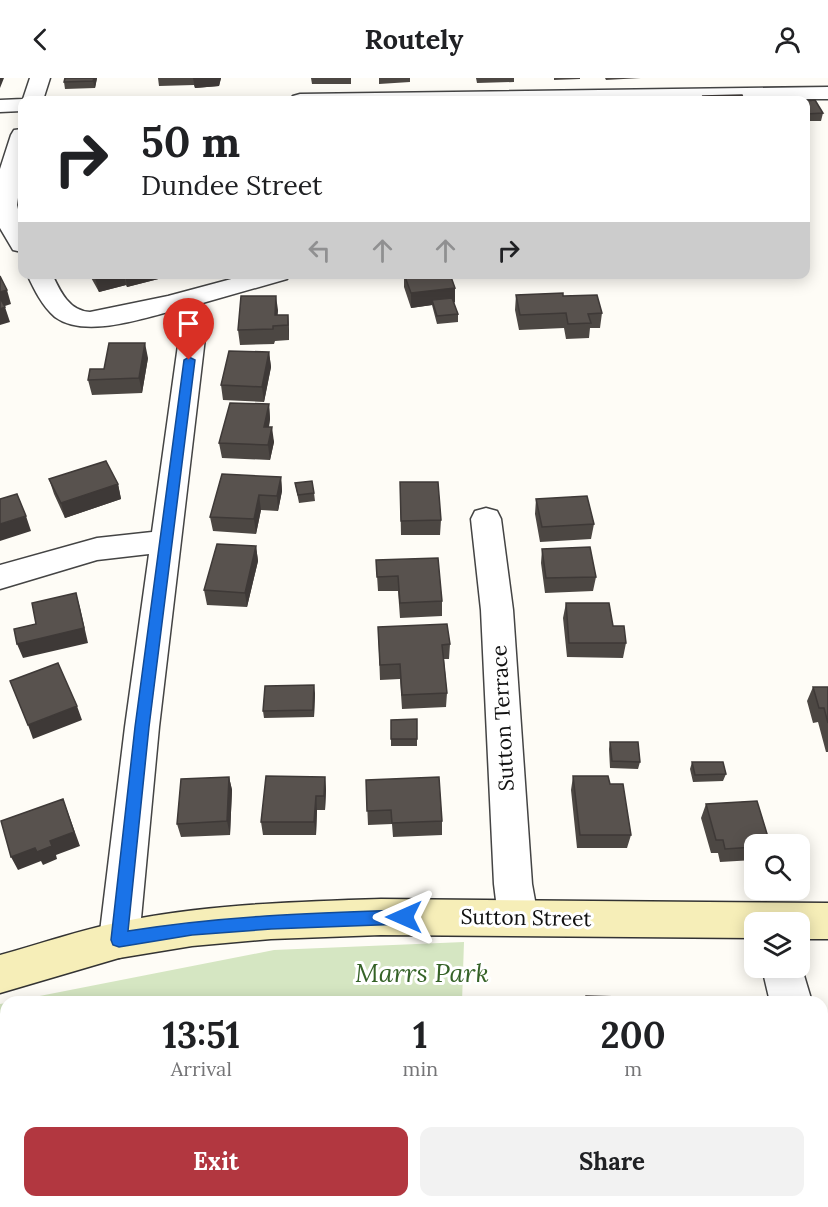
<!DOCTYPE html>
<html lang="en">
<head>
<meta charset="utf-8">
<style>
	:root { --surface:#fff; --page:#f2f2f2; --text:#202124; --muted:#757577; --accent:#b23740 }
	body { margin:0; font-family:Lora,serif; background:var(--page); color:var(--text); height:100vh; display:flex; flex-direction:column; font-size:22px; white-space:nowrap }
	* { box-sizing:border-box; margin:0 }
	p { font-size:20px; color:var(--muted) }
	.icon { flex:none; width:33px; height:33px; fill:none; stroke:currentColor; stroke-width:2; stroke-linecap:round; stroke-linejoin:round }
	.map { position:relative; flex:1; overflow:hidden }
	.details { position:absolute; left:0px; top:918px; width:828px; height:212px; display:flex; flex-direction:column; background:var(--surface); border-radius:18px 18px 0 0; box-shadow:0 3px 15px #0003 }
	.details>* { flex:none }
	.top-card { position:absolute; left:18px; top:18px; width:792px; height:183px; border-radius:12px; box-shadow:0 3px 15px #0003; background:#fff; color:var(--text); overflow:hidden }
	.buttons { position:absolute; left:744px; top:756px; display:grid; gap:12px }
	.buttons a { display:grid; place-items:center; width:66px; height:66px; border-radius:12px; background:var(--surface); box-shadow:0 3px 15px #0003; font-size:30px }
	.pin { position:absolute; display:grid; place-items:center; width:51px; height:51px; color:#fff; margin:-62px -26px; border-radius:50% 50% 50% 0; rotate:-45deg; box-shadow:0 0 6px #0007 }
	.pin .icon { rotate:45deg }
	.me { position:absolute; width:66px; margin:-33px; rotate:270deg; stroke-linejoin:round; filter:drop-shadow(0 0 4px #0008) }
	.turn { display:flex; align-items:center; gap:21px; height:126px; padding:0 24px; font-size:27px }
	.turn .icon { width:78px; height:78px; stroke-width:2.5 }
	.turn b { display:block; font-size:42px; line-height:51px }
	.lanes { display:flex; align-items:center; height:57px; padding:0 24px; background:#0003; justify-content:center; gap:30px; direction:ltr }
	.lanes .off { opacity:.35 }
	.eta { display:flex; justify-content:space-evenly; align-items:center; height:102px; text-align:center }
	.eta b { font-size:36px; font-weight:800; line-height:42px }
	.cta { display:flex; gap:12px; margin-top:auto; padding:12px 24px }
	.cta a { flex:1; height:69px; border-radius:12px; background:var(--accent); color:#fff; font-size:24px; font-weight:800; line-height:69px; text-align:center }
	.cta a+a { background:var(--page); color:var(--text) }
	header { display:flex; justify-content:space-between; align-items:center; height:78px; padding:0 24px; background:var(--surface); font-size:27px; font-weight:800 }
	.map>svg:first-child { display:block }
</style>
</head>
<body>
<header><svg class="icon" aria-label="back" viewBox="0 0 24 24"><path d="M15 5l-7 7 7 7"/></svg>Routely<svg class="icon" aria-label="person" viewBox="0 0 24 24"><circle cx="12" cy="8" r="4"/><path d="M4 21q1-7 8-7t8 7"/></svg></header>
<div class="map">
<svg width="828" height="1129" viewBox="0 0 828 1129">
	<rect width="100%" height="100%" fill="#fefcf6"/>
	<!-- green -->
	<path fill="#d5e6c2" d="M464,864l-2,60h-453l265,-52z
		M6,925v199h450v5h-456v-203z"/>
	<!-- pitch -->
	<path fill="#e5eed3" d="M6,1050v74h330v5h-336v-78z"/>
	<g fill="none" stroke-linecap="round" stroke-linejoin="round">
		<defs>
			<path id="street" d="M30,0h20l-7,22h-21v11l-22,1v-12l23,-1z
				M828,9v12l-538,1 3,-4 7,-2z
				M22,51v40l-5,36 5,21v26l-9,-2 -13,-22v-59l11,-34 3,-5z
				M27,196h25c8,17 17,37 38,38l78,-16 82,-22h40l-3,5 -88,25 5,9 1,25 -46,389 -20,213 -6,13 -14,5 -14,-5 -6,-13 26,-213 24,-173 -52,6 -97,29v-24l97,-27 55,-6 27,-194 -1,-25 -2,-3c-33,8 -91,29 -121,7 -13,-11 -21,-28 -28,-43z
				M486,430l11,3 4,8 12,91 19,274 6,33 -6,13 -14,5 -14,-5 -6,-13 -4,-33 -13,-274 -10,-91 4,-8z
				M800,884l12,40h-42l-8,-34h38z
				M822,1024l6,3v65l-6,-2z"/>
			<path id="secondary" d="M381,821l447,4v36h-28v-17h-46v16l-373,-3 -110,4 -79,7 -73,12 -119,35v-38c40,-11 80,-25 120,-33 86,-18 174,-20 261,-23z"/>
		</defs>
		<!-- street casing -->
		<use href="#street" stroke="#444" stroke-width="3"/>
		<!-- secondary casing -->
		<use href="#secondary" stroke="#333" stroke-width="3"/>
		<!-- street -->
		<use href="#street" fill="#fff" fill-rule="evenodd"/>
		<!-- secondary -->
		<use href="#secondary" fill="#f6eeb8" fill-rule="evenodd"/>
	</g>
	<!-- wall -->
	<path fill="#4c4743" d="M65,0h32l-2,10 -30,1 -1,-7z
		M158,0h63l-2,8 -24,2 -1,-3 -35,1z
		M311,0h40v6h-39z
		M379,0h31v4l-31,2z
		M476,0h38v4l-37,1z
		M554,0h26v1l-26,1z
		M605,0h36l-35,2z
		M806,23l17,12 -2,8h-15z
		M89,196l85,1 -47,12 -1,-2 -27,7z
		M404,196h46l5,14v14l-1,1 4,11v8l-21,2 -5,-19 -21,3 -7,-21z
		M516,217l47,1 39,17 -2,15h-10l-1,10 -23,1 -2,-11 -45,2 -4,-20z
		M278,232l-1,5h11l1,15v10l-14,1 -1,3 -34,1 -2,-15z
		M269,274l2,15 -7,35 -41,-2 -2,-15z
		M148,280l-6,35 -50,2 -4,-15z
		M269,326l1,15 -1,8 5,15 -4,18 -48,-2 -3,-15z
		M281,399l1,14 -4,20 -17,-1 -5,24 -43,-3 -3,-14z
		M49,401l69,5 3,15 -56,19 -11,-24z
		M400,404l41,38 -1,15h-39z
		M295,405l19,10 1,8 -16,2z
		M536,421l58,25 -3,15 -51,3 -5,-28z
		M256,468l2,15 -11,46 -40,-2 -3,-15z
		M542,471l54,28 -3,14 -48,2 -4,-30z
		M376,482l66,41v15l-42,2 -2,-27h-20z
		M566,525l47,23 13,17 -3,15 -56,-1 -4,-39z
		M378,549l72,17 -1,15h-5l3,34 -1,14 -44,2 -2,-30 -20,1z
		M813,609h15v65h-2l-8,-30 -5,1 -6,-22z
		M315,615l-1,24 -50,1 -1,-7z
		M417,641v27h-26v-26z
		M610,664l30,20 -2,7 -28,-1 -1,-19z
		M692,684l34,12 -3,7 -30,1 -3,-13z
		M573,698l37,8 21,51 -4,13h-50l-6,-58z
		M229,699l3,13 -2,45 -49,2 -4,-13z
		M325,699l1,13 -1,20h-8l-1,25h-53l-2,-13z
		M366,702l76,41v14l-49,2 -1,-13 -24,1z
		M706,726l62,33 -3,7h-11v16l-34,2 -2,-9h-7l-10,-35z
		M691,1124h66l2,5h-67z"/>
	<!-- shaded-wall -->
	<path fill="#3e3937" d="M0,0h4l-4,10z
		M94,0h3l-2,10 -2,-7z
		M193,0h28l-2,8 -24,2z
		M107,196h17l2,11 -27,7 -4,-14z
		M125,196h49v1l-47,12z
		M455,210v14l-22,3 -1,-5v5l-21,3v-15z
		M7,212l4,14 -9,3 -2,-5v-10z
		M276,218l2,14 -1,16 -2,-11z
		M5,229l5,15 -10,3v-16z
		M288,237l1,15v10l-1,-15z
		M145,265l3,15 -6,35 -3,-15z
		M269,274l2,15 -7,35 -2,-15z
		M269,326l1,15 -4,23 -2,-15z
		M272,349l2,15 -4,18 -2,-15z
		M281,399l1,14 -4,20 -1,-15z
		M118,406l3,15 -56,19 -4,-15z
		M259,417l2,15 -5,24 -2,-15z
		M26,438l5,15 -31,10v-17z
		M256,468l2,15 -11,46 -2,-14z
		M76,515l4,15 8,35 -65,15 -6,-14z
		M314,607l1,8 -1,24 -1,-7z
		M77,628l5,14 -49,19 -5,-14z
		M229,699l3,13 -2,45 -3,-14z
		M325,699l1,13 -1,20 -1,-14z
		M316,718l1,14 -1,25 -2,-13z
		M63,721l17,47 -24,9 1,4 -14,6 -2,-4 -23,9 -7,-13 39,-16z"/>
	<!-- building -->
	<path fill="#58524e" stroke="#3e3937" stroke-width="1.5" d="M65,0h29l-1,3 -29,1z
		M742,17l2,5h-39l-2,-4z
		M533,20v2h-39l-1,-1z
		M815,22l8,13 -17,1v-13z
		M93,196h14l-12,4z
		M404,196h46l5,14 -44,5z
		M0,198l7,14 -7,2z
		M563,215v3l34,-1 5,18 -14,1 3,9 -23,1 -2,-11 -46,2 -4,-20z
		M241,218h35l-1,19h13v10l-15,1v3l-35,1z
		M0,220l5,9 -5,2z
		M452,220l6,16 -21,2 -5,-16z
		M109,265h36l-6,35 -51,2 2,-11h14z
		M229,273l40,1 -7,35 -41,-2z
		M230,325l39,1 -5,23h8l-4,18 -49,-2z
		M106,383l12,23 -57,19 -12,-24z
		M222,396l59,3 -4,19 -18,-1 -5,24 -44,-2z
		M312,403l2,12 -16,2 -3,-12z
		M400,404h38l3,38 -40,1z
		M17,416l9,22 -26,8v-25z
		M587,418l7,28 -52,3 -6,-28z
		M217,466l39,2 -11,47 -41,-3z
		M590,469l6,30 -50,1 -4,-29z
		M438,480l4,43 -42,2 -2,-27 -21,1 -1,-17z
		M76,515l8,35 -67,16 -3,-15 22,-5 -4,-21z
		M566,525h43l4,23h11l2,17h-57z
		M447,546l3,20 -8,1 5,48 -45,2 -2,-31 -20,1 -2,-38z
		M58,585l19,43 -49,19 -18,-44z
		M314,607l-1,25 -50,1 2,-25z
		M813,609h15v36l-4,-15h-5z
		M417,641v20h-26v-19z
		M610,664h28l2,20 -28,-1z
		M692,684h31l3,12 -31,1z
		M266,698l59,1 -1,19h-8l-2,26h-53z
		M573,698h35l2,8h13l8,51h-51z
		M229,699l-2,44 -50,3 4,-45z
		M439,699l3,44 -50,2 -1,-13 -24,1 -1,-31z
		M63,721l11,33 -24,9 2,5 -15,6 -2,-4 -24,9 -10,-36z
		M757,723l11,36h-6l2,7h-10v3l-29,2 -2,-9h-7l-10,-36z
		M586,918l34,1 1,5h-35z
		M698,1124h59l2,5h-60z"/>
	<!-- route -->
	<path fill="#1a73e8" stroke="#114b97" stroke-width="1.5" d="M189,279l6,3 -46,367 -21,204c92,-15 183,-18 276,-21l6,2 2,5 -2,5 -6,2 -133,5 -79,6 -73,12 -6,-2 -2,-5 24,-213 49,-367z"/>
	<g text-anchor="middle" stroke-width="6" stroke-linejoin="round" paint-order="stroke">
		<!-- street labels -->
		<g font-size="21" fill="#111" stroke="#fff">
			<text transform="translate(503 640) rotate(-93)" y="7">Sutton Terrace</text>
			<text transform="translate(526 840) rotate(1)" y="7">Sutton Street</text>
		</g>
		<!-- near-park labels -->
		<g font-size="26" font-style="italic" fill="#356227" stroke="#fff">
			<text x="422" y="904">Marrs Park</text>
		</g>
	</g>
</svg>
<div class="buttons">
<a><svg class="icon" aria-label="search" viewBox="0 0 24 24"><circle cx="10" cy="10" r="6"/><path d="M15 15l6 6"/></svg></a>
<a><svg class="icon" aria-label="layers" viewBox="0 0 24 24"><path d="M12 4l9 5-9 5-9-5zM3 14l9 5 9-5"/></svg></a>
</div>
<div class="pin" style="left:189px;top:282px;background:#d93025"><svg class="icon" aria-label="arrive" viewBox="0 0 24 24"><path d="M6 21V4h12l-3 4 3 4H6"/></svg></div>
<svg class="me" style="left:404px;top:839px" viewBox="-20 -20 40 40"><path d="M0-17L14 15 0 8-14 15z" fill="#1a73e8" stroke="#fff" stroke-width="4"/></svg>
<div class="top-card">
<div class="turn"><svg class="icon" aria-label="right" viewBox="0 0 24 24"><path d="M7 20v-9h11M14 6l5 5-5 5"/></svg><div><b>50 m</b>Dundee Street</div></div>
<div class="lanes"><svg class="icon off" aria-label="left" viewBox="0 0 24 24"><path d="M17 20v-9H6M10 6l-5 5 5 5"/></svg><svg class="icon off" aria-label="ahead" viewBox="0 0 24 24"><path d="M12 20V5M6 11l6-6 6 6"/></svg><svg class="icon off" aria-label="ahead" viewBox="0 0 24 24"><path d="M12 20V5M6 11l6-6 6 6"/></svg><svg class="icon" aria-label="right" viewBox="0 0 24 24"><path d="M7 20v-9h11M14 6l5 5-5 5"/></svg></div>
</div>
<section class="details">
<div class="eta">
<div><b>13:51</b><p>Arrival</p></div>
<div><b>1</b><p>min</p></div>
<div><b>200</b><p>m</p></div>
</div>
<div class="cta"><a>Exit</a><a>Share</a></div>
</section>
</div>
</body>
</html>
